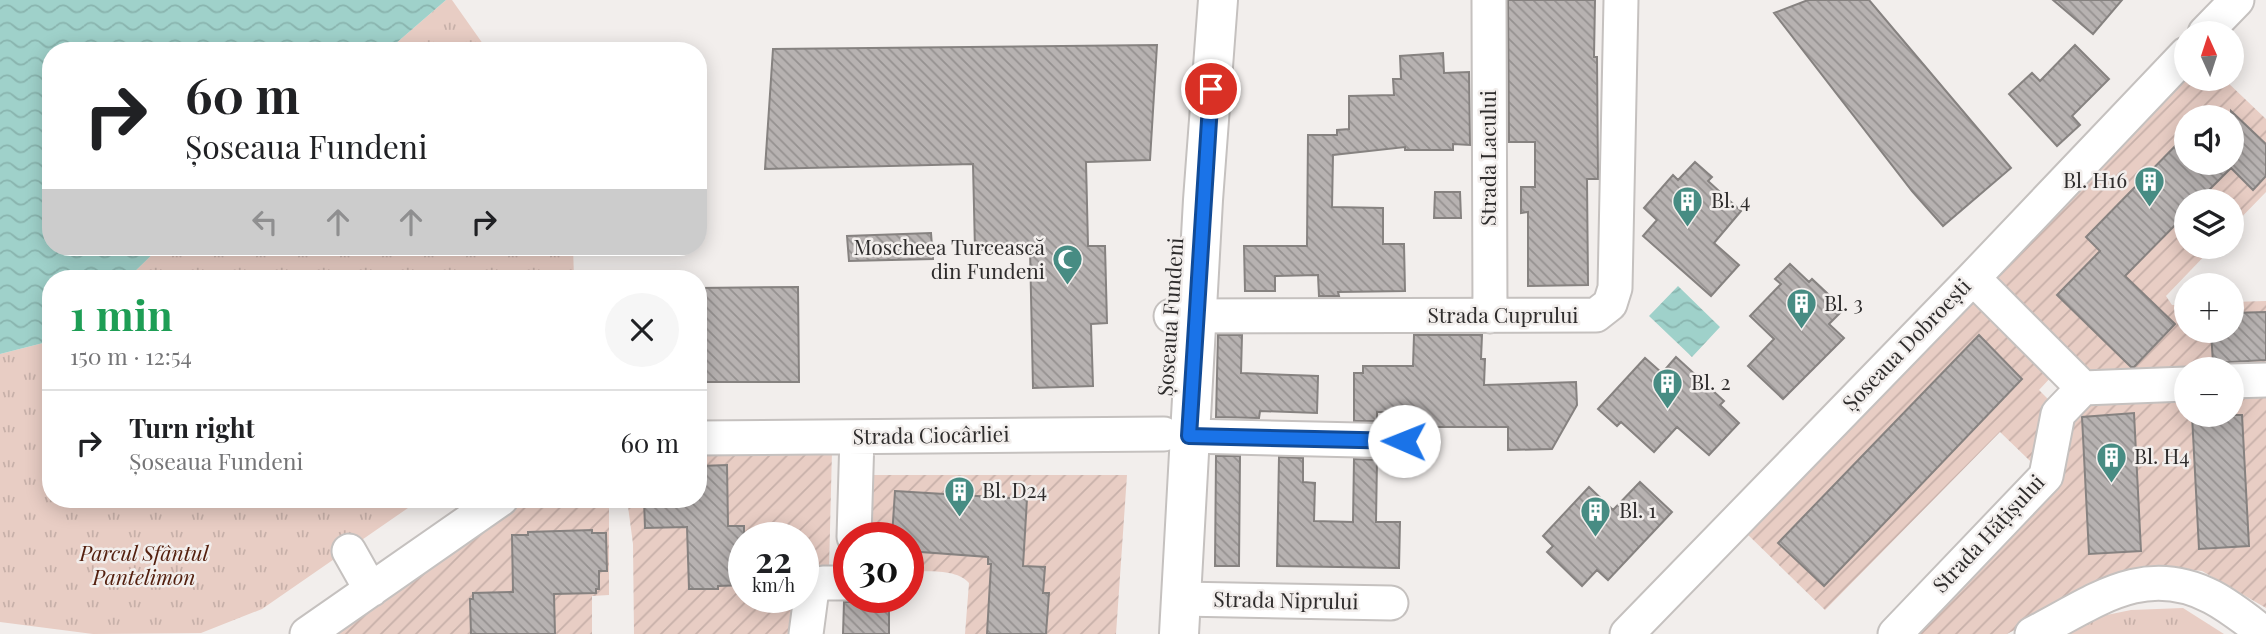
<!DOCTYPE html>
<html lang="en">
<head>
<meta charset="utf-8">
<style>
	:root { --surface:#fff; --page:#f6f6f6; --text:#202124; --muted:#757577; --line:#e0e0e0 }
	body { margin:0; font-family:"Playfair Display",serif; background:var(--page); color:var(--text); height:100vh; display:flex; flex-direction:column; font-size:26px; white-space:nowrap }
	* { box-sizing:border-box; margin:0 }
	p { font-size:23px; color:var(--muted) }
	.icon { flex:none; width:38px; height:38px; fill:none; stroke:currentColor; stroke-width:2; stroke-linecap:round; stroke-linejoin:round }
	.map { position:relative; flex:1; overflow:hidden }
	.side { position:absolute; left:42px; top:270px; width:665px; height:238px; display:flex; flex-direction:column; background:var(--surface); border-radius:28px; box-shadow:0 4px 18px #0003 }
	.side>* { flex:none }
	.banner { position:absolute; left:42px; top:42px; width:665px; height:214px; border-radius:28px; box-shadow:0 4px 18px #0003; background:#fff; color:var(--text); overflow:hidden }
	.needle { width:46px; rotate:357deg }
	.controls { position:absolute; left:2174px; top:21px; display:grid; gap:14px }
	.controls a { display:grid; place-items:center; width:70px; height:70px; border-radius:50%; background:var(--surface); box-shadow:0 4px 18px #0003; font-size:35px }
	.speed { position:absolute; left:728px; top:522px; display:flex; gap:14px; font-size:35px; font-weight:700; text-align:center }
	.speed>* { display:grid; place-content:center; width:91px; height:91px; border-radius:50%; background:var(--surface); box-shadow:0 4px 18px #0003; line-height:1 }
	.speed small { font-size:18px; font-weight:400 }
	.speed .limit { border:10px solid #d22; background:#fff; color:#111 }
	.pin { position:absolute; display:grid; place-items:center; width:60px; height:60px; color:#fff; margin:-30px; border:4px solid #fff; border-radius:50%; box-shadow:0 2px 7px #0007 }
	.me { position:absolute; width:77px; margin:-38px; rotate:271deg; stroke-linejoin:round; filter:drop-shadow(0 0 5px #0008) }
	.turn { display:flex; align-items:center; gap:24px; height:147px; padding:0 28px; font-size:32px }
	.turn .icon { width:91px; height:91px; stroke-width:2.5 }
	.turn b { display:block; font-size:49px; line-height:60px }
	.lanes { display:flex; align-items:center; height:66px; padding:0 28px; background:#0003; justify-content:center; gap:35px; direction:ltr }
	.lanes .off { opacity:.35 }
	.round { display:grid; place-items:center; flex:none; width:74px; height:74px; border-radius:37px; background:var(--page) }
	.head { display:flex; align-items:center; justify-content:space-between; height:119px; padding:0 28px }
	h1 { font-size:42px; font-weight:700; line-height:52px; color:#1e9e55 }
	ul { padding:0; list-style:none }
	li { display:flex; align-items:center; gap:21px; height:105px; padding:0 28px; border-top:2px solid var(--line) }
	li div { flex:1 }
	li b { display:block; font-size:26px }
	li em { font-style:normal }
	.map>svg:first-child { display:block }
</style>
</head>
<body>
<div class="map">
<svg width="2266" height="634" viewBox="0 0 2266 634">
	<defs>
		<pattern id="park-tufts" width="24" height="20" patternUnits="userSpaceOnUse" patternTransform="scale(1.75)"><rect width="24" height="20" fill="#e8cdc4"/><path d="M3 7l-1-3M5 7V3M7 7l1-3M15 17l-1-3M17 17v-4M19 17l1-3" fill="none" stroke="#c7b0a9"/></pattern>
		<pattern id="garden-furrows" width="10" height="10" patternUnits="userSpaceOnUse" patternTransform="scale(1.75)"><rect width="10" height="10" fill="#e8cdc4"/><path d="M-1 1l2-2M0 10L10 0M9 11l2-2" fill="none" stroke="#c7b0a9"/></pattern>
		<pattern id="water-waves" width="16" height="10" patternUnits="userSpaceOnUse" patternTransform="scale(1.75)"><rect width="16" height="10" fill="#9fd1ca"/><path d="M0 5q4-4 8 0t8 0" fill="none" stroke="#89b4ae"/></pattern>
		<pattern id="building-back-hatch" width="6" height="6" patternUnits="userSpaceOnUse" patternTransform="scale(1.75)"><rect width="6" height="6" fill="#b7b2b1"/><path d="M-1 5l2 2M0 0l6 6M5-1l2 2" fill="none" stroke="#959190"/></pattern>
	</defs>
	<rect width="100%" height="100%" fill="#f2eeec"/>
	<!-- park -->
	<path fill="url(#park-tufts)" d="M446,0h6l36,51h-101z
		M160,247h413l1,31h-446z
		M51,339v160h370l-159,110 -61,24 -108,1 -93,-12v-268l43,-11z
		M2183,608l41,26h-163l31,-16 39,-8z"/>
	<!-- garden -->
	<path fill="url(#garden-furrows)" fill-rule="evenodd" d="M2186,72v7h38l42,40v73l-35,36v-27h-45v46h27l-47,49 6,9h14v26h45v-29l35,-1v65l-175,8 -100,-97zM2186,117h45v46h-45z
		M1970,295l83,80 -14,15 15,15 132,-6v16h45v-19l35,-1v213l-64,-37 -40,-4 -40,7 -115,60h-92l143,-146 -58,-56 -175,178 -82,-80z
		M832,451l-3,118 -17,1 -9,8v-41h-59v60h54l-4,37h-160l-1,-90 -6,-45h71v-46z
		M869,475h258l-11,159h-151l4,-51c-13,-15 -42,-11 -61,-12v-34h-40z
		M523,499h86v96l-17,1v38h-254v-6z"/>
	<!-- water -->
	<path fill="url(#water-waves)" d="M0,0h446l-59,51h-336v196h109l-32,31h-77v61l-8,4 -43,11z
		M1678,286l42,41 -28,30 -43,-41z"/>
	<!-- building -->
	<path fill="url(#building-back-hatch)" stroke="#868280" stroke-width="2" d="M1508,0h87l-1,57h3l1,122h-11l1,106 -60,1v-74l-7,1v-26h14v-45h-26z
		M1808,0h61l142,168 -68,58 -31,-35 -138,-178z
		M2053,0h69l-29,34z
		M1157,45l-7,115 -64,2 2,84h17l2,77 -16,1 2,62 -60,2 -3,-140 -55,2 -2,-86 -208,5 8,-120z
		M2075,45l34,34 -37,37 8,9 -23,21 -48,-52 23,-21 8,8z
		M1443,53l1,20 25,-1 1,73 -17,-1v6h-48v-3l-72,8 -1,52 51,1v36h21l1,47 -67,1 1,4h-20l-1,-21 -43,1v15h-30l-1,-45h63l1,-111h29v-5l12,-1v-33l45,-1 -1,-16h8l-1,-23z
		M2231,111l35,33v32l-13,14 -22,-22 -33,33h-12v13l-61,62 50,48 -41,43h-3l-74,-72 43,-44 -14,-14 100,-102v28h45z
		M1695,162l17,15 -4,4 33,30 -27,32 25,22 -28,31 -68,-60 14,-16 -13,-12 29,-33 5,5z
		M1435,192h25l1,26h-27z
		M931,233l2,26 -84,2 -2,-25z
		M1790,264l19,18 3,-3 32,30 -15,15 15,14 -61,61 -35,-33 26,-27 -24,-23 31,-32 -6,-5z
		M798,287l1,95h-101v-94z
		M2266,312v48l-53,3 -2,-32h20v-18z
		M1218,335h24l-1,38 77,3 -1,37 -57,-2 -1,7 -43,-1z
		M1414,335h68l-1,24h4l-1,26 92,-3 1,23 -25,44 -44,1v-23h-91v-15h-40v9h-23v-48h9v-7h50z
		M1979,335l43,44 -198,207 -46,-43z
		M1676,357l48,44 -4,4 19,18 -30,32 -32,-28 -23,25 -33,-30 -4,4 -19,-17 47,-51 17,15z
		M2134,413l7,138 -52,3 -7,-137z
		M2192,415h50l7,131 -50,3z
		M1216,456h24l-1,110h-24z
		M1279,457l24,1v24l12,1 -1,38 39,1 1,-63 23,1 -1,62h24l-1,46 -122,-2z
		M727,465l1,61h16v59l-26,1v3h-29l-2,-62 -42,1 -1,-29h54v-30h3v-3z
		M1640,482l32,30 -64,68 -11,-10 -15,16 -35,-34 6,-6 -10,-10 46,-49 24,23z
		M895,491l132,8 -4,67 22,1 -2,26h6l-3,41h-59l4,-70h-3v-7l-80,-6v-14h-16z
		M592,530v3h14l1,38h-8v18h-3v4l-42,1 1,40h-84l-1,-35h3v-6l40,-1 -1,-57h16v-3z
		M844,602h45v32h-46z"/>
	<g fill="none" stroke-linecap="round" stroke-linejoin="round">
		<defs>
			<path id="minor" d="M1489,0l1,316
				M2205,33l32,-33
				M1973,278l110,110
				M1171,316l425,-1 14,-11 5,-16 6,-288
				M2231,381l35,-1
				M1189,436l215,5
				M698,438l466,-4
				M854,537l3,-100
				M349,551l22,39
				M1181,599l210,4
				M307,634l194,-135
				M806,634l5,-38 4,-9 8,-4h26
				M1627,634l346,-356 213,-224
				M1895,634l151,-158 12,-62 25,-26 103,-4
				M2032,634c61,-31 111,-73 180,-37 19,10 36,24 53,37"/>
			<path id="major" d="M1179,634l24,-434 15,-200"/>
		</defs>
		<!-- minor casing -->
		<use href="#minor" stroke="#c5c1bf" stroke-width="37"/>
		<!-- major casing -->
		<use href="#major" stroke="#c5c1bf" stroke-width="42"/>
		<!-- minor -->
		<use href="#minor" stroke="#fff" stroke-width="33"/>
		<!-- major -->
		<use href="#major" stroke="#fff" stroke-width="38"/>
	</g>
	<g fill="none" stroke-linecap="round" stroke-linejoin="round">
		<defs>
			<path id="route" d="M1211,89l-22,347 215,5"/>
		</defs>
		<!-- route casing -->
		<use href="#route" stroke="#114b97" stroke-width="18"/>
		<!-- route -->
		<use href="#route" stroke="#1a73e8" stroke-width="12"/>
	</g>
	<!-- icons -->
	<defs>
		<symbol id="building-pin" viewBox="-11 -11 22 30"><path d="M0 17L-7.5 6A9.5 9.5 0 1 1 7.5 6Z" fill="#478c83" stroke="#f2eeec"/><path d="M-4-6H4V6H1V3H-1V6H-4ZM-2.5-4.3h1.7v1.8h-1.7ZM.8-4.3h1.7v1.8H.8ZM-2.5-1h1.7V.8h-1.7ZM.8-1h1.7V.8H.8Z" fill="#fff"/></symbol>
		<symbol id="mosque-pin" viewBox="-11 -11 22 30"><path d="M0 17L-7.5 6A9.5 9.5 0 1 1 7.5 6Z" fill="#478c83" stroke="#f2eeec"/><path d="M3.5-4.9A6 6 0 1 0 3.5 4.9A5 5 0 1 1 3.5-4.9Z" fill="#fff"/></symbol>
	</defs>
	<g fill-rule="evenodd">
		<use href="#building-pin" x="2132" y="164" width="35" height="47"/>
		<use href="#building-pin" x="1670" y="184" width="35" height="47"/>
		<use href="#mosque-pin" x="1050" y="242" width="35" height="47"/>
		<use href="#building-pin" x="1784" y="286" width="35" height="47"/>
		<use href="#building-pin" x="1650" y="366" width="35" height="47"/>
		<use href="#building-pin" x="2094" y="440" width="35" height="47"/>
		<use href="#building-pin" x="942" y="474" width="35" height="47"/>
		<use href="#building-pin" x="1578" y="494" width="35" height="47"/>
	</g>
	<g text-anchor="middle" stroke-width="5" stroke-linejoin="round" paint-order="stroke">
		<!-- street labels -->
		<g font-size="21" fill="#2e2c2c" stroke="#f2eeec">
			<text transform="translate(1489 158) rotate(-90)" y="7">Strada Lacului</text>
			<text x="1503" y="323">Strada Cuprului</text>
			<text transform="translate(1171 317) rotate(-86)" y="7">Șoseaua Fundeni</text>
			<text transform="translate(1907 345) rotate(-46)" y="7">Șoseaua Dobroești</text>
			<text transform="translate(931 436) rotate(-1)" y="7">Strada Ciocârliei</text>
			<text transform="translate(1989 534) rotate(-47)" y="7">Strada Hățișului</text>
			<text transform="translate(1286 601) rotate(1)" y="7">Strada Niprului</text>
		</g>
		<!-- poi labels -->
		<g font-size="21" fill="#2e2c2c" stroke="#f2eeec" text-anchor="start">
			<text x="2127" y="188" text-anchor="end">Bl. H16</text>
			<text x="1711" y="208">Bl. 4</text>
			<text x="1045" y="255" text-anchor="end">Moscheea Turcească<tspan x="1045" dy="24">din Fundeni</tspan></text>
			<text x="1824" y="311">Bl. 3</text>
			<text x="1691" y="390">Bl. 2</text>
			<text x="2134" y="464">Bl. H4</text>
			<text x="982" y="498">Bl. D24</text>
			<text x="1619" y="518">Bl. 1</text>
		</g>
		<!-- park labels -->
		<g font-size="21" font-style="italic" fill="#54200f" stroke="#f2eeec">
			<text x="144" y="561">Parcul Sfântul<tspan x="144" dy="24">Pantelimon</tspan></text>
		</g>
	</g>
</svg>
<div class="controls">
<a><svg class="needle" viewBox="-14 -14 28 28"><path d="M0-13l5 13h-10z" fill="#e53935"/><path d="M0 13l5-13h-10z" fill="#757577"/></svg></a>
<a><svg class="icon" aria-label="sound" viewBox="0 0 24 24"><path d="M4 9h4l5-4v14l-5-4H4zM17 9q2 3 0 6"/></svg></a>
<a><svg class="icon" aria-label="layers" viewBox="0 0 24 24"><path d="M12 4l9 5-9 5-9-5zM3 14l9 5 9-5"/></svg></a>
<a>+</a>
<a>−</a>
</div>
<div class="speed"><div>22<small>km/h</small></div><div class="limit">30</div></div>
<div class="pin" style="left:1211px;top:89px;background:#d93025"><svg class="icon" aria-label="arrive" viewBox="0 0 24 24"><path d="M6 21V4h12l-3 4 3 4H6"/></svg></div>
<svg class="me" style="left:1404px;top:441px" viewBox="-20 -20 40 40"><circle r="19" fill="#fff"/><path d="M0-13L10 11 0 6-10 11z" fill="#1a73e8"/></svg>
<div class="banner">
<div class="turn"><svg class="icon" aria-label="right" viewBox="0 0 24 24"><path d="M7 20v-9h11M14 6l5 5-5 5"/></svg><div><b>60 m</b>Șoseaua Fundeni</div></div>
<div class="lanes"><svg class="icon off" aria-label="left" viewBox="0 0 24 24"><path d="M17 20v-9H6M10 6l-5 5 5 5"/></svg><svg class="icon off" aria-label="ahead" viewBox="0 0 24 24"><path d="M12 20V5M6 11l6-6 6 6"/></svg><svg class="icon off" aria-label="ahead" viewBox="0 0 24 24"><path d="M12 20V5M6 11l6-6 6 6"/></svg><svg class="icon" aria-label="right" viewBox="0 0 24 24"><path d="M7 20v-9h11M14 6l5 5-5 5"/></svg></div>
</div>
<section class="side">
<div class="head"><div><h1>1 min</h1><p>150 m · 12:54</p></div><a class="round"><svg class="icon" aria-label="close" viewBox="0 0 24 24"><path d="M6 6l12 12M18 6L6 18"/></svg></a></div>
<ul>
<li><svg class="icon" aria-label="right" viewBox="0 0 24 24"><path d="M7 20v-9h11M14 6l5 5-5 5"/></svg><div><b>Turn right</b><p>Șoseaua Fundeni</p></div><em>60 m</em></li>
</ul>
</section>
</div>
</body>
</html>
